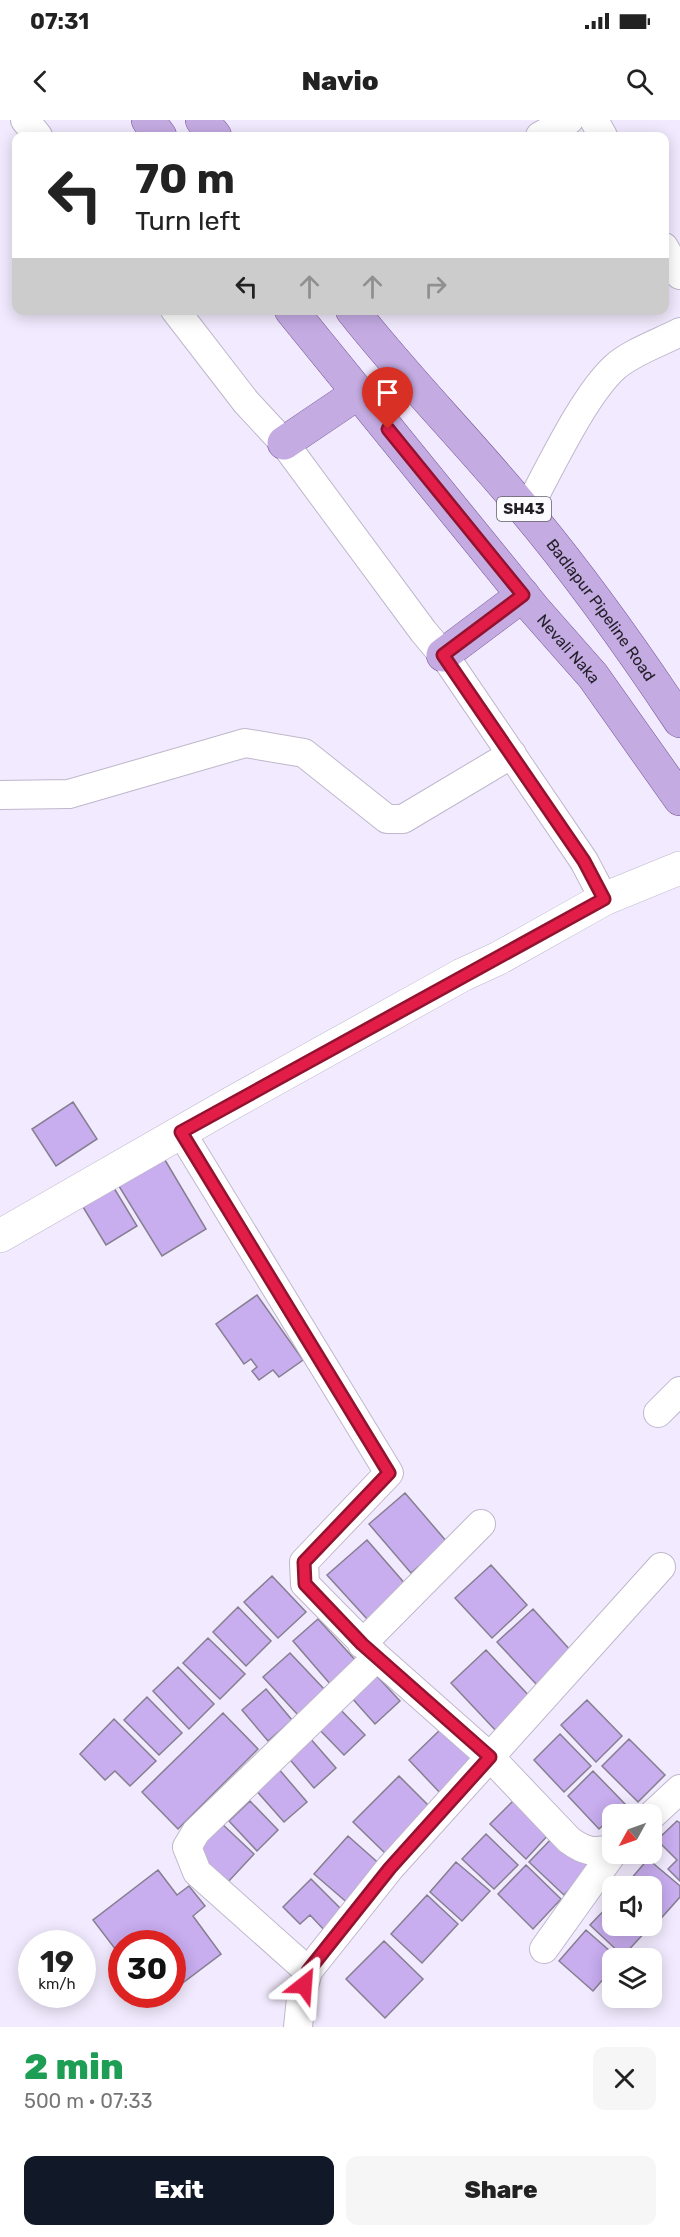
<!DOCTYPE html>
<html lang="en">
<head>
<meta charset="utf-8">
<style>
	:root { --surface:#fff; --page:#f6f6f6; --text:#222; --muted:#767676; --accent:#111827 }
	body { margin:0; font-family:Rubik,sans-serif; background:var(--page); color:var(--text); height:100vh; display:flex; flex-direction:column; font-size:22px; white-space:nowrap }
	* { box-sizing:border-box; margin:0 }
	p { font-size:20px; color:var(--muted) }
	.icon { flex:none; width:33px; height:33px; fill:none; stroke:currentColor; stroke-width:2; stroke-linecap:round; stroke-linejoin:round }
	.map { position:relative; height:1907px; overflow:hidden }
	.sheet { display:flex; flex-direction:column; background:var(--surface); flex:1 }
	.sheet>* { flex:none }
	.top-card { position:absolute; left:12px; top:12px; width:657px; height:183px; border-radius:12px; box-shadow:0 3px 15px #0003; background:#fff; color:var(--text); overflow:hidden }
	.needle { width:39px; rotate:230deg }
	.controls { position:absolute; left:602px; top:1684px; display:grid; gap:12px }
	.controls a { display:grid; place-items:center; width:60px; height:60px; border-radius:12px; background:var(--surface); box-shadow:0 3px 15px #0003; font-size:30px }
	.speed { position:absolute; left:18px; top:1810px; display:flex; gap:12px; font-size:30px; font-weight:700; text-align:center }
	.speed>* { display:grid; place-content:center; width:78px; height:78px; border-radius:50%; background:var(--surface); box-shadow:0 3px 15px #0003; line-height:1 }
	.speed small { font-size:15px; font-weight:400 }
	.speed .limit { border:9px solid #d22; background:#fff; color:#111 }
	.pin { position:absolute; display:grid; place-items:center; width:51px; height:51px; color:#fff; margin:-62px -26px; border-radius:50% 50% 50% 0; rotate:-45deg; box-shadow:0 0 6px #0007 }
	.pin .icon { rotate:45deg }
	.me { position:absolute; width:66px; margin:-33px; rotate:28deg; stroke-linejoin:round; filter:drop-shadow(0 0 4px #0008) }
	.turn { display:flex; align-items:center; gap:21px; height:126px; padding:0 24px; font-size:27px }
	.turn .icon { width:78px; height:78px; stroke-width:2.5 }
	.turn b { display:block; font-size:42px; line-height:51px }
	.lanes { display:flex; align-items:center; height:57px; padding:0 24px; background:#0003; justify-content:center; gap:30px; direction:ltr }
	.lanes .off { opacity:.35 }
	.round { display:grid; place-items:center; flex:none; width:63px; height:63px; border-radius:12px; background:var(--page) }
	.overview { display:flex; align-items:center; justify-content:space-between; height:102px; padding:0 24px }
	h1 { font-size:36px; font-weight:800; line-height:45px; color:#1e9e55 }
	.action { display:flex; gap:12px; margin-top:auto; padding:12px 24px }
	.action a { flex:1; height:69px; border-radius:12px; background:var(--accent); color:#fff; font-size:24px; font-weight:800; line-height:69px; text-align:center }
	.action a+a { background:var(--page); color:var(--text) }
	.status { display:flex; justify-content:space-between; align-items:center; height:42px; padding:0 30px; background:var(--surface); direction:ltr }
	.status svg { height:16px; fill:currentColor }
	header { display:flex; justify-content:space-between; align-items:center; height:78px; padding:0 24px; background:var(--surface); font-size:27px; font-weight:800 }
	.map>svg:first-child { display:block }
</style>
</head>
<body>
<div class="status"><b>07:31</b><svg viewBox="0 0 49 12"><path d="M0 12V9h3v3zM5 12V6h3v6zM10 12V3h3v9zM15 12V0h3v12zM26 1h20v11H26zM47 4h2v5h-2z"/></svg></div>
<header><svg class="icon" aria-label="back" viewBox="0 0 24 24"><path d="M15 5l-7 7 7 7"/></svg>Navio<svg class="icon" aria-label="search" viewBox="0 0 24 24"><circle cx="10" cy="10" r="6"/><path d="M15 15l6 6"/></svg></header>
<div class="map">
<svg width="680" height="1907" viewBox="0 0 680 1907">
	<rect width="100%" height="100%" fill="#f2eafe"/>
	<!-- building -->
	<path fill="#c8adef" stroke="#857f90" stroke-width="1.5" d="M73,982l24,37 -41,27 -24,-37z
		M162,1035l44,74 -44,27 -45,-73z
		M114,1068l23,38 -31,19 -23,-38z
		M257,1175l46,65 -24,17 -6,-7 -14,10 -7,-9 5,-4 -6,-8 -7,5 -28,-40z
		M405,1373l42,49 -36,31 -42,-49z
		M367,1420l40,46 -39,34 -41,-45z
		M491,1445l36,40 -35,33 -37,-40z
		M272,1456l34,36 -28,26 -34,-36z
		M238,1487l33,34 -25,25 -33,-34z
		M533,1489l39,43 -35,33 -40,-43z
		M318,1499l39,43 -26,23 -38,-44z
		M208,1518l37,36 -25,25 -37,-36z
		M486,1530l47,50 -35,33 -47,-50z
		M290,1533l35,37 -27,25 -35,-38z
		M178,1547l36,37 -25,25 -36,-38z
		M375,1554l25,27 -25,23 -24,-27z
		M266,1569l26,31 -24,21 -26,-31z
		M147,1577l35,36 -23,22 -35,-35z
		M587,1580l35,36 -26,26 -35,-37z
		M335,1584l30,31 -21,20 -30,-31z
		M223,1593l35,36 -80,80 -36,-37z
		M114,1599l42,42 -26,25 -15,-15 -10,9 -25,-26z
		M443,1607l34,36 -34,33 -34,-36z
		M560,1614l31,32 -27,26 -30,-32z
		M309,1617l27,31 -22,20 -27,-32z
		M629,1619l36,36 -27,27 -36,-36z
		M277,1647l30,35 -23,20 -30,-34z
		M593,1651l32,33 -26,25 -31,-33z
		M399,1656l34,34 -45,46 -35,-34z
		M515,1679l35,34 -24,26 -36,-35z
		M250,1681l28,29 -21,21 -28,-30z
		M219,1701l35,33 -26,28 -36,-34z
		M677,1701l3,2v58l-12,-12 9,-9 -20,-20z
		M486,1714l32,31 -24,24 -32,-30z
		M555,1715l35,33 -26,27 -35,-33z
		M348,1716l35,31 -33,38 -36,-31z
		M648,1739l32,27v11l-24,27 -5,-5v-32h-27z
		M456,1742l34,29 -28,30 -32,-29z
		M526,1745l35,34 -28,30 -35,-35z
		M158,1750l19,25 12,-9 16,20 -12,10 28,38 -49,37v-47h-32l-6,-7 -18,13 -23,-30z
		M311,1759l35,35 -19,19 -17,-18 -10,9 -17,-17z
		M427,1775l31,29 -36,39 -31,-29z
		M612,1782v24l37,2 -26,28 -33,-31z
		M586,1810l33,29h-7v10l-19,22 -34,-30z
		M384,1821l39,38 -38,39 -39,-39z
		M151,1875h17l-11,8z"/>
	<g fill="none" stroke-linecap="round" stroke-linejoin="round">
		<defs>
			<path id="minor" d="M25,0l13,16
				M594,0l9,16
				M540,16l29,-16
				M664,127l16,28
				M175,190l71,92 38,41 139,188 25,30 136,200 20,38
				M526,392c22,-40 57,-116 89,-145 15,-14 46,-25 65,-35
				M0,675l69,-1 176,-51 59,10 83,66h16l109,-65
				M181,1012l208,341 -85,89 1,22 72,73 -181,175 -9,15 10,25 111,99
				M658,1293l22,-22
				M362,1524l119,-120
				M377,1537l113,100 79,83c15,11 25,14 43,8
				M651,1696l29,-27
				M544,1829l68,-95
				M298,1907l3,-29 7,-27 82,-103 271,-301"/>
			<path id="tertiary" d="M0,1116l230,-132 232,-129 37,-17 105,-59 76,-31"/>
			<g id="primary">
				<path d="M148,0l12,16"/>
				<path d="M202,0l13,16"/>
				<path id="s1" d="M291,190l243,299 59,67 87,123"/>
				<path id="s2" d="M352,190c51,65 109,124 162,187 60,70 115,147 166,224"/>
				<path d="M284,323l74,-50"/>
				<path d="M443,535l80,-60"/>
			</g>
		</defs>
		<!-- minor casing -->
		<use href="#minor" stroke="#bfb7cb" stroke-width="30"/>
		<!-- tertiary casing -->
		<use href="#tertiary" stroke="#bfb7cb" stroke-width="34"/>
		<!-- primary casing -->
		<use href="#primary" stroke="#715593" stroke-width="34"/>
		<!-- minor -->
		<use href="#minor" stroke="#fff" stroke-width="28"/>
		<!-- tertiary -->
		<use href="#tertiary" stroke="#fff" stroke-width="33"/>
		<!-- primary -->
		<use href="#primary" stroke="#c4abe2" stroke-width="33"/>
	</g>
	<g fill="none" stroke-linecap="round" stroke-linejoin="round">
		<defs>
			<path id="route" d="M304,1865l4,-14 82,-103 100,-111 -128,-113 -57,-60 -1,-22 85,-89 -208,-341 423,-233 -20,-38 -141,-206 80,-60 -135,-166"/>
		</defs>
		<!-- route casing -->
		<use href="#route" stroke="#92132f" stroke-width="15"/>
		<!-- route -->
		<use href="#route" stroke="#e11d48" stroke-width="10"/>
	</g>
	<g text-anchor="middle" stroke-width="6" stroke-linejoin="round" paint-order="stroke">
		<!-- shield labels -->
		<rect fill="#fcfbff" stroke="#636067" stroke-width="1.5" x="497" y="377" width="54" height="24" rx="4.5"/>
		<g font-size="15" font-weight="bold" fill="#211e26">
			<text x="524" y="394">SH43</text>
		</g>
		<!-- street labels -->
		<g font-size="16" fill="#211e26" stroke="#fcfbff">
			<text dy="6" stroke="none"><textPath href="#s2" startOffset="390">Badlapur Pipeline Road</textPath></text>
			<text dy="6" stroke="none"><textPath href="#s1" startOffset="438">Nevali Naka</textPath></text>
		</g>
	</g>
</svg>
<div class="controls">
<a><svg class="needle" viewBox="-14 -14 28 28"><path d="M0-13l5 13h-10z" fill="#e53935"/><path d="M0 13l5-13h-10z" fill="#767676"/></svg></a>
<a><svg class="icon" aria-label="sound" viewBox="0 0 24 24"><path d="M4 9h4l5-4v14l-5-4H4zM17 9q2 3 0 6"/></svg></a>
<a><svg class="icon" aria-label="layers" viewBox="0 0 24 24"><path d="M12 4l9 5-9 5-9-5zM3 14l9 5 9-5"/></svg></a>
</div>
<div class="speed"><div>19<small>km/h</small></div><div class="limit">30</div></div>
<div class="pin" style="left:388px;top:309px;background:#d93025"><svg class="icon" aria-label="arrive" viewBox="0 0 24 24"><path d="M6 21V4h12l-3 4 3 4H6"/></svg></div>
<svg class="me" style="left:304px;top:1865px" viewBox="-20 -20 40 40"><path d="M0-17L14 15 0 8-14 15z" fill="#e11d48" stroke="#fff" stroke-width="4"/></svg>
<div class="top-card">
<div class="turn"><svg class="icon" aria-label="left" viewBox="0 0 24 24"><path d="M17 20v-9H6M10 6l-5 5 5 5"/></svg><div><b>70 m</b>Turn left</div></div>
<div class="lanes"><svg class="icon" aria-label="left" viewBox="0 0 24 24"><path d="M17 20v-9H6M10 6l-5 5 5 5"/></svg><svg class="icon off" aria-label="ahead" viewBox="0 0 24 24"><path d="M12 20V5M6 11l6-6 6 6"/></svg><svg class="icon off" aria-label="ahead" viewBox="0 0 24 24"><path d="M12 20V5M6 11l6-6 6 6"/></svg><svg class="icon off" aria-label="right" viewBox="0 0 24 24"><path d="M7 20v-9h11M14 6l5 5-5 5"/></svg></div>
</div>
</div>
<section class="sheet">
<div class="overview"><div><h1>2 min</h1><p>500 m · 07:33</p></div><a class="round"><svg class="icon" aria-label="close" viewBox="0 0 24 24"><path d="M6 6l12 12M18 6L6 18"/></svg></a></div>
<div class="action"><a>Exit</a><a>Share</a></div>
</section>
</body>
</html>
